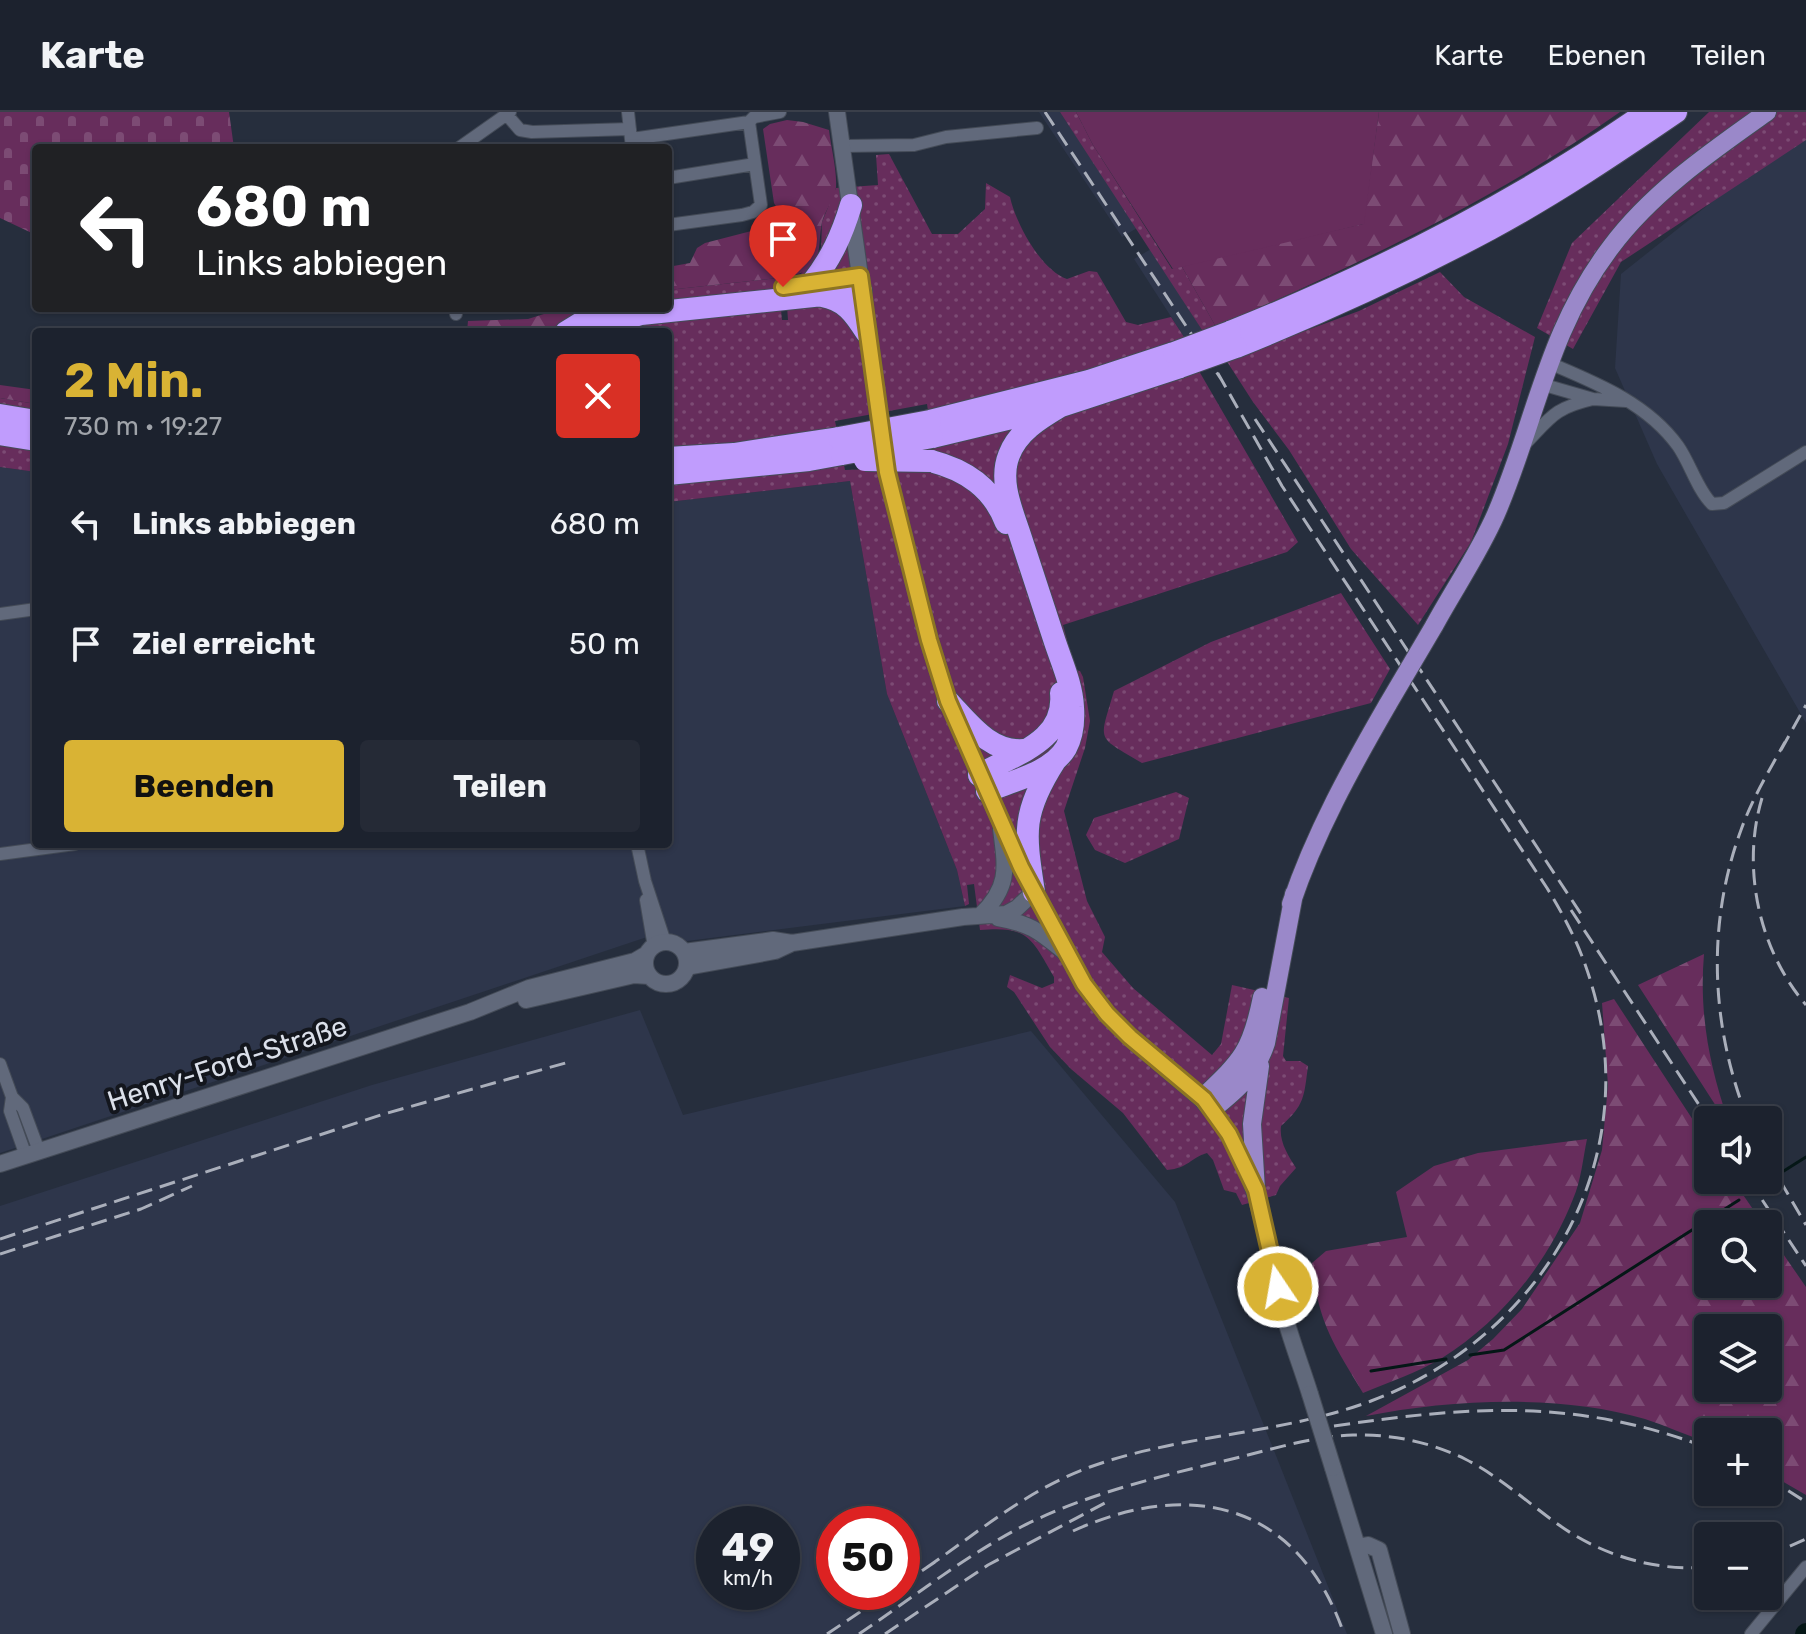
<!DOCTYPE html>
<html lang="de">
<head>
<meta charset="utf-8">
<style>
	:root { --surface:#1c222e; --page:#252a36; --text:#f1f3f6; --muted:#a0a4aa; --line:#3a3f4a; --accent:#d9b334 }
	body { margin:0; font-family:Rubik,sans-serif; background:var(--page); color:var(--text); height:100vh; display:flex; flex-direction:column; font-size:30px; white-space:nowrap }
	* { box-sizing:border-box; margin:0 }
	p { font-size:26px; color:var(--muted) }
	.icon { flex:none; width:44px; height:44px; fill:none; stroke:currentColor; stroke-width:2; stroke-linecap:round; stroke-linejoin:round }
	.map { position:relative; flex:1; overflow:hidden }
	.drawer { position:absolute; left:32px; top:216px; width:640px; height:520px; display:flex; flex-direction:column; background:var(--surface); border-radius:8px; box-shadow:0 2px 6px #0004,0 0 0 2px var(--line) }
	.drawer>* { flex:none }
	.top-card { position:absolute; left:32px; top:32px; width:640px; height:168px; border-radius:8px; box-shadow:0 2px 6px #0004,0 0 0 2px var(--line); background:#202124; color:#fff; overflow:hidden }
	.fabs { position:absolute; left:1694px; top:994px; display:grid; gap:16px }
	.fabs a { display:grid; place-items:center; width:88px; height:88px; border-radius:8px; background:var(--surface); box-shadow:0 2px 6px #0004,0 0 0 2px var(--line); font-size:40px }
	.speed { position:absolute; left:696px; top:1394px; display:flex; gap:16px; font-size:40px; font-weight:700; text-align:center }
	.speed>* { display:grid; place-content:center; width:104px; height:104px; border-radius:50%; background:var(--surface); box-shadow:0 2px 6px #0004,0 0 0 2px var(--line); line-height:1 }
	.speed small { font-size:20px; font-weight:400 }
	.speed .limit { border:12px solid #d22; background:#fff; color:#111 }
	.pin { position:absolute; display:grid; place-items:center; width:68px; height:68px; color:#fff; margin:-82px -34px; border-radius:50% 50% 50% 0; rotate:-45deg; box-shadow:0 0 8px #0007 }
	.pin .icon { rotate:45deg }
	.me { position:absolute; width:88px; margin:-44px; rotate:348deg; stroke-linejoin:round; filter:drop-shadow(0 0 6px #0008) }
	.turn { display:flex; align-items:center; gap:28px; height:168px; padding:0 32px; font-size:36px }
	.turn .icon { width:104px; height:104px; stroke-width:2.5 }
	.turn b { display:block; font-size:56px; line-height:68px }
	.round { display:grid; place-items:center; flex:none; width:84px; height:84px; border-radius:8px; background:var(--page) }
	.summary { display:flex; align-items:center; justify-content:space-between; height:136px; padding:0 32px }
	h1 { font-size:48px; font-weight:700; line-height:60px; color:var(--accent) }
	.cta { display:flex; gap:16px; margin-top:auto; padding:16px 32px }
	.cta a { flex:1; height:92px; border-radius:8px; background:var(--accent); color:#111; font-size:32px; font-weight:700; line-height:92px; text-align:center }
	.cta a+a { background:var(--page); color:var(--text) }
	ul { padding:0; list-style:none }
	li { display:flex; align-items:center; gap:24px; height:120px; padding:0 32px }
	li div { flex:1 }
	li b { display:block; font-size:30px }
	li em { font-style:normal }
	header { display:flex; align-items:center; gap:48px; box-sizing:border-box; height:112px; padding:0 40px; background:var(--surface); border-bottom:2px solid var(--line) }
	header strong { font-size:38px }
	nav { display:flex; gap:44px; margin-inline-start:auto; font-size:28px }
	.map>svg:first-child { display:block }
</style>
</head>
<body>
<header>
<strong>Karte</strong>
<nav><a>Karte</a><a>Ebenen</a><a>Teilen</a></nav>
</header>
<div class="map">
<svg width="1806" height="1522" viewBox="0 0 1806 1522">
	<defs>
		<pattern id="grass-dots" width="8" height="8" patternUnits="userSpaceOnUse" patternTransform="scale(2)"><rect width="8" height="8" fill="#672d5c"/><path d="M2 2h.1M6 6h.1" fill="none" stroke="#7c4b74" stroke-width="1.8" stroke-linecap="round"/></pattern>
		<pattern id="forest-firs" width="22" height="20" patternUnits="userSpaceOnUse" patternTransform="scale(2)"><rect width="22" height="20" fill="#672d5c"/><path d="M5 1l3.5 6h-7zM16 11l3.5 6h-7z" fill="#7c4b74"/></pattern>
		<pattern id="cemetery-stones" width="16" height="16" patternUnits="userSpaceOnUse" patternTransform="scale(2)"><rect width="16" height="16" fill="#672d5c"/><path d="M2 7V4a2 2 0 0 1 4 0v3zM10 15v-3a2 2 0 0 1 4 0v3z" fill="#7c4b74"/></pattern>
	</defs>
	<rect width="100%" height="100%" fill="#262e3d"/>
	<!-- built -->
	<path fill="#2e364b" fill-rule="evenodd" d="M1039,0h21l77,116 -15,9z
		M1806,15v596l-149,-259 -42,-96 6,-94z
		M1151,137l51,81 -16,10 -52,-81z
		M0,355l36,5v372h632v-342l182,-21 37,213 70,176 8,36 -278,35 -22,-7 -21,4 -644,215z
		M640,898l43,105 348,-84 144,171 172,432h-1347v-428l372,-121zM782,1412v68h-68v-68zM834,1412h68v68h-68z"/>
	<!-- grass -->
	<path fill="url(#grass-dots)" fill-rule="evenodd" d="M1060,0h16l17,33 79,124 9,-4 35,62 -14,3z
		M1709,0h97v28l-185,122 -48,87 -36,-21 35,-85z
		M889,42l43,80h26l27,-25 1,-26 24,14c6,27 31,73 57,82l22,-8 8,1 29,50 12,3 33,-8 15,23 13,31 99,171 -11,10 -224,73 12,45 5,1 3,6 7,44 -5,27 -21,63 23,90 18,36 -3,15 31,36 79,67 9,-11 11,-59 57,13 -6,58 3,5h14l8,5c-4,30 -3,39 -27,60 -2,16 7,29 15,42l-16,18 -4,9 -34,10 -6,-12 -12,-3 -11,-30 -6,-7c-17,5 -18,15 -40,17l-44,-57 -52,-44 -21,-22 -36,-55 -7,-5 3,-12 32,13 12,-5v-6c-23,-40 -26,-51 -74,-47l-6,-46 -7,1 2,19 -4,2 -8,-36 -70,-176 -37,-213 -182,21v-170h-119l37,-24h82v-18l110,-12 4,42h6l-3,-43 16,-3 20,-24 1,-28 14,-34 42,-3 -2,-30zM927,292l5,33 -1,24 -29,7 -57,2 -10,-49z
		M1440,160l24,25 71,40 -27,107 -37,98 -53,83 -67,-76 -62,-99 -36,-48 -27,-42 133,-49z
		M0,286l36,6v68l-36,-5z
		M1341,481l49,76 -19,34 -229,60c-47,-28 -43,-20 -28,-72l97,-49z
		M1176,680l13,6 -10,41 -54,24 -30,-13 -9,-15 8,-17z"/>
	<!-- forest -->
	<path fill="url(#forest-firs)" fill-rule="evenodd" d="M1379,0h241c-125,88 -264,153 -404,215l-35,-62 182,-41z
		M787,8l16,2 26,8c2,18 8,39 7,57 -1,12 -11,23 -14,35 -6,32 4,48 -37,55l-1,-9h-7l1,10 -110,12v-23l22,-4 7,-15 8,-5 62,-16 11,-7 3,-5 -7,-12 -11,-74 7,-5z
		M563,196h23l-37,24h-82l1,-11 60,-2z
		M0,273l36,5v14l-36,-6z
		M1704,842c-5,58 5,111 24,166h-3l-87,-135z
		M1614,887l94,144v37h25l30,44h-55v60h60v-52l38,55v208l-38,-22v-41h-60v11c-21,-8 -42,-17 -63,-24 -85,-25 -192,-20 -279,-3l102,-56 25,-21 29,-30 58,-86 22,-73 6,-65 -6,-82zM1768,1216v60h-60v-60z
		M1587,1027c-4,19 -6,42 -14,60 -25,64 -73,123 -131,159 -25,15 -53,24 -79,35 -30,-50 -45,-70 -51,-130l14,-12 81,-14 -11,-45 38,-26 44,-13z"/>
	<!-- cemetery -->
	<path fill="url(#cemetery-stones)" d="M0,0h229l5,36h-198v87l-36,-17z"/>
	<!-- garden -->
	<path fill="#672d5c" d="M1076,0h303l-15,112 -191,45 -80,-124z"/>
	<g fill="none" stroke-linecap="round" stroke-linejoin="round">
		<!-- stream -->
		<path stroke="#051717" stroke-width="3" d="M1779,1062l27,-17
			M1470,1243l34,-5 235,-150
			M1371,1259l75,-12"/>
		<!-- river -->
		<path stroke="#051717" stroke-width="20" d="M1805,1522l1,-1"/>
		<defs>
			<path id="street" d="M628,0l4,36
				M507,3l13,15 12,2 98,-3
				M632,27l117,-17 5,-5 26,-5
				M843,34l71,-1 32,-8 91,-9
				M459,36l51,-36
				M668,66l87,-14
				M668,113l74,-10 11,-3 8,-7 -12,-83
				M455,196l1,6
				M1549,251c47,20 98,40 129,83 12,17 20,45 34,58l12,-1 82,-51
				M1541,272l52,15 33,2
				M1525,332c26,-27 29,-36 68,-45
				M0,502l36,-5
				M637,732l8,37 20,61
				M0,742l75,-10
				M646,788l8,47
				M0,952l12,33 11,11 16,43
				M12,985l-2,14 16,45
				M1751,1522l55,-67"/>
			<path id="secondary" d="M837,0l23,164
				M981,803c29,-29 25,-47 20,-86
				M998,806c35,6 43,15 69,36
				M645 851a21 21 0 1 1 42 0a21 21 0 1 1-42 0Z
				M684,840l89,-12 19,3 171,-26 43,-3 11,-6 17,-16
				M687,855l88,-16 15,-7
				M526,888l108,-25 15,1
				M1212,998c48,63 52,122 70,196 7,29 19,59 28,88
				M0,1052l470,-152 59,-24 106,-27 12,-7
				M1333,1356l51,166
				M1358,1435l10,-2 11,5 23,84"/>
			<path id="primary" d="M860,164l27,196 42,168 19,61 73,166 63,117 23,30 23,23 72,61 10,12c25,-20 44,-36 54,-67l28,-149
				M1434,514c20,-37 45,-73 62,-112 40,-93 51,-183 115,-267 41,-55 101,-96 156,-135
				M1291,792c24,-71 60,-136 97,-200
				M1202,986c40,-38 49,-46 60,-101
				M1256,1078l-4,-66 8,-58"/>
			<path id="highway" d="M811,172c20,-25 31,-49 40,-79
				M822,184c23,4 32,17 44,36
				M566,220l26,-16 28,-8
				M601,220l17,-11 23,-7 220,-23
				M1230,220c147,-59 287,-129 417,-220
				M1236,235c87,-35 172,-74 254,-118 65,-35 126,-76 186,-117
				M0,303l36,6
				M930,309l159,-40 85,-28
				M0,322l36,6
				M932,325l129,-31 119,-39
				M668,346l66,-4 105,-16
				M931,349c35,9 62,27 75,62
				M668,362l141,-14 33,-6
				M948,589c21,22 42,52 76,49
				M979,663c35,-21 87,-33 82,-82
				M987,679c25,-10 64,-18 79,-43 7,-13 8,-27 7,-41 -1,-22 -11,-44 -18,-65 -12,-37 -24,-73 -36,-110 -8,-24 -20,-52 -10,-77 9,-24 32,-37 52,-49
				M1034,780c-9,-59 -13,-78 21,-131"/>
		</defs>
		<!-- street casing -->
		<use href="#street" stroke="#444b57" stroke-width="14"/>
		<!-- secondary casing -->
		<use href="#secondary" stroke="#444b57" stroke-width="18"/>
		<!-- primary casing -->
		<use href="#primary" stroke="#444b57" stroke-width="20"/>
		<!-- highway casing -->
		<use href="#highway" stroke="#444b57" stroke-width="24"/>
		<!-- street -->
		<use href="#street" stroke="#61697b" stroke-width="12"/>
		<!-- secondary -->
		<use href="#secondary" stroke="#61697b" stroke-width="16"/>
		<!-- primary -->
		<use href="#primary" stroke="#9a88c9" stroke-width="18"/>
		<!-- highway -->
		<use href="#highway" stroke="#c09cfd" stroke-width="22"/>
		<!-- rail -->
		<path stroke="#aaafbb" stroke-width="3" stroke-dasharray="16 8" stroke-linecap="butt" d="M1045,0l176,267
			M1255,307l328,498
			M1781,638l25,-45
			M1762,686c-21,70 -3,152 44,207
			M1571,798l138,210
			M1748,1008c-37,-93 -42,-195 -7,-290 11,-31 28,-59 44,-88
			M1768,1048l38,65
			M1749,1068l57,86
			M0,1127l384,-125 185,-52
			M0,1142l141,-45 51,-23
			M1334,1314c135,-20 244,-28 374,22
			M1768,1366l38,24
			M1073,1419c119,-54 226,-27 271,103
			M1768,1444l38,-17
			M926,1456c54,-37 101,-78 164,-101 91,-33 190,-32 281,-66 169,-63 274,-237 221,-415 -10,-36 -26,-67 -45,-98l-265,-402 -66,-116
			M902,1472l33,-22
			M827,1522l63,-42
			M859,1522c53,-36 105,-77 162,-107 69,-35 145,-52 219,-70 37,-9 75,-21 113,-22 39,-1 77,7 112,24 34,17 63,44 94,66 42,30 97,47 149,42
			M885,1522l103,-69 117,-62"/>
		<defs>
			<path id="secondary-bridge" d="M1310,1282l23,74"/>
			<path id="primary-bridge" d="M1388,592l46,-78"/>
			<path id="highway-bridge" d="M1174,241l56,-21
				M1180,255l56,-20
				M839,326l91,-17
				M842,342l90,-17
				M865,348l66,1"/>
		</defs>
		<!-- secondary-bridge casing -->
		<use href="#secondary-bridge" stroke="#444b57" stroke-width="18" stroke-linecap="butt"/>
		<!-- primary-bridge casing -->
		<use href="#primary-bridge" stroke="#444b57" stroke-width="20" stroke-linecap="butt"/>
		<!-- highway-bridge casing -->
		<use href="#highway-bridge" stroke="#444b57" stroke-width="24" stroke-linecap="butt"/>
		<!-- secondary-bridge -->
		<use href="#secondary-bridge" stroke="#61697b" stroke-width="16"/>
		<!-- primary-bridge -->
		<use href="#primary-bridge" stroke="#9a88c9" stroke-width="18"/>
		<!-- highway-bridge -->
		<use href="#highway-bridge" stroke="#c09cfd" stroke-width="22"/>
	</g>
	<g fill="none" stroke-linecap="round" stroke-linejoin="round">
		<defs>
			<path id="route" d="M783,175l77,-11 27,196 42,168 19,61 73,166 63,117 23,30 23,23 74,62 25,35 27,56 22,97"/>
		</defs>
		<!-- route casing -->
		<use href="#route" stroke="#8d7422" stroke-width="20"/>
		<!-- route -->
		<use href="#route" stroke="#d9b334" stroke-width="14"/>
	</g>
	<g text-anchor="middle" stroke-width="8" stroke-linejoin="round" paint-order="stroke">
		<!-- street labels -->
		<g font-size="28" fill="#dbe0ea" stroke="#13161d">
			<text transform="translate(227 951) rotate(-18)" y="10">Henry-Ford-Straße</text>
		</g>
	</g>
</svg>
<div class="fabs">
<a><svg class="icon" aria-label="sound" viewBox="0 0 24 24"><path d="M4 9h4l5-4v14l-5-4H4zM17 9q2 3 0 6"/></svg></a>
<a><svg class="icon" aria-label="search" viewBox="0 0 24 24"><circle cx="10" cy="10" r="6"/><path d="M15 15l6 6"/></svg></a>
<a><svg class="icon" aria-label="layers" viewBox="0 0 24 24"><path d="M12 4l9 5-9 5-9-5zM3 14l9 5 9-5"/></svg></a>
<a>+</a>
<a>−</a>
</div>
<div class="speed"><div>49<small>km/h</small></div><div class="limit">50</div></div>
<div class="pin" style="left:783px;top:175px;background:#d93025"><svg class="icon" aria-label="arrive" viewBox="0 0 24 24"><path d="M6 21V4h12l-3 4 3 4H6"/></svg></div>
<svg class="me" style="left:1278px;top:1175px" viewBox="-20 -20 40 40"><circle r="17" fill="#d9b334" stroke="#fff" stroke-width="3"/><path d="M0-11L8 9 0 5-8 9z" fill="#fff"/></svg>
<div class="top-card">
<div class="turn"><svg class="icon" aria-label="left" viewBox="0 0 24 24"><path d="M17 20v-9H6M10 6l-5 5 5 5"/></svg><div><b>680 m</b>Links abbiegen</div></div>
</div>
<section class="drawer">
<div class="summary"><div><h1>2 Min.</h1><p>730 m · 19:27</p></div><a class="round" style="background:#d93025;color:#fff"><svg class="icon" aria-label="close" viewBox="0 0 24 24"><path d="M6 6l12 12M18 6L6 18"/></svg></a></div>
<ul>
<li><svg class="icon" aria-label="left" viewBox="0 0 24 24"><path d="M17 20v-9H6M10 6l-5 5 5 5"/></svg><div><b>Links abbiegen</b></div><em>680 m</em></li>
<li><svg class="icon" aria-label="arrive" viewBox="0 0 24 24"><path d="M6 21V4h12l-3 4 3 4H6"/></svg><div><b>Ziel erreicht</b></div><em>50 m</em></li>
</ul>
<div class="cta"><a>Beenden</a><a>Teilen</a></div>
</section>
</div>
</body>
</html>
